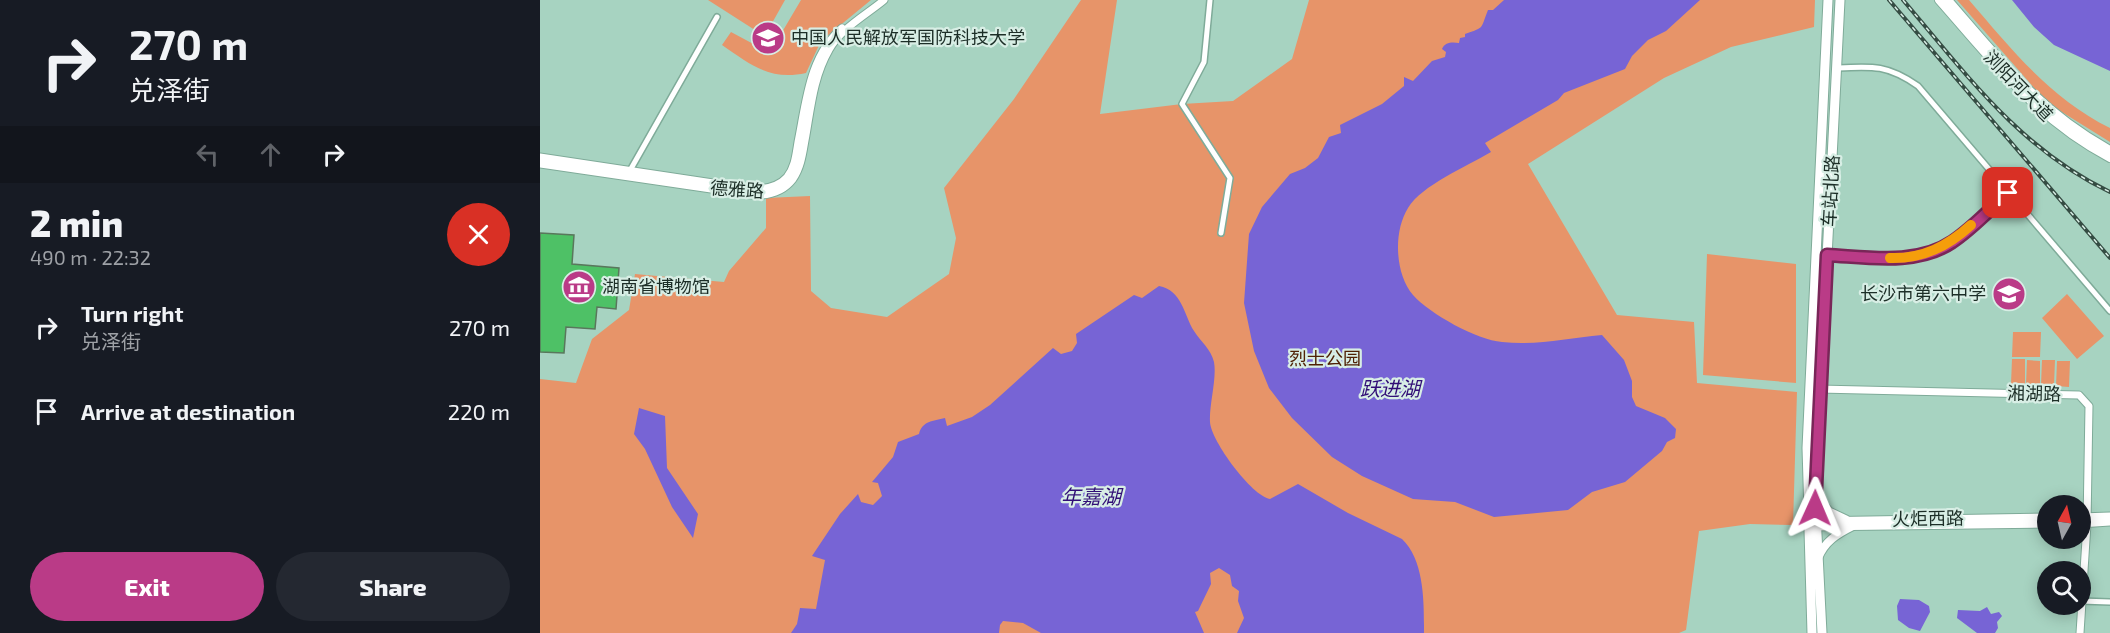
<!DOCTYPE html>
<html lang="en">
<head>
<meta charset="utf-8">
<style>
	:root { --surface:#171b24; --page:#242831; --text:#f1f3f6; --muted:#9ea1a6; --accent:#ba3b87 }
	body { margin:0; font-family:"Exo 2","Noto Sans SC",sans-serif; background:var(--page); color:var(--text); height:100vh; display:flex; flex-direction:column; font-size:22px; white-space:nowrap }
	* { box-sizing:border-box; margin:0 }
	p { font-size:20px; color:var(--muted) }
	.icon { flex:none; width:33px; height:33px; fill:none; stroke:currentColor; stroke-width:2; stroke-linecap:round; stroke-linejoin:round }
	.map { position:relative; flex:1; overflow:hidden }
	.drawer { display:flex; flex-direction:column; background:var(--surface); width:540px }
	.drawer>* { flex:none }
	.banner { background:#171b24; color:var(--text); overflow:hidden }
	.needle { width:39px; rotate:8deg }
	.buttons { position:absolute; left:1497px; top:495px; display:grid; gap:12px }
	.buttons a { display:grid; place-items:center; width:54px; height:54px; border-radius:50%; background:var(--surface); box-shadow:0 3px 15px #0003; font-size:30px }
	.pin { position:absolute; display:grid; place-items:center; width:51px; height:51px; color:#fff; margin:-26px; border-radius:12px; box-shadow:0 3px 9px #0006 }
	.me { position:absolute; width:66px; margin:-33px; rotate:1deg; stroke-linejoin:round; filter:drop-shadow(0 0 4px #0008) }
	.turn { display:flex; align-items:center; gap:21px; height:126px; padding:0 30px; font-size:27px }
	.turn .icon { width:78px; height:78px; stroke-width:2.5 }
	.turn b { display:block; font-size:42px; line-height:51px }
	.lanes { display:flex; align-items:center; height:57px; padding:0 30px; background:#0003; justify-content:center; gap:30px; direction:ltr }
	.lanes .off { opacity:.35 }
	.round { display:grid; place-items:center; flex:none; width:63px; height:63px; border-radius:32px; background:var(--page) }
	.head { display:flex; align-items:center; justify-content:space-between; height:102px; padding:0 30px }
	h1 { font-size:36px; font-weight:800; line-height:45px }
	.button { display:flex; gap:12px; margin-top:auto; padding:12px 30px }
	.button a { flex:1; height:69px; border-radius:36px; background:var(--accent); color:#fff; font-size:24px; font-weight:800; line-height:69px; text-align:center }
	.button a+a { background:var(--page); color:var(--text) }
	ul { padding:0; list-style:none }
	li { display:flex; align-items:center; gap:18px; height:84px; padding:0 30px }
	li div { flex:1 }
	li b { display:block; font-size:22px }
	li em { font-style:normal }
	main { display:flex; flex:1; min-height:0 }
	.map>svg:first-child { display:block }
</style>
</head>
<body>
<main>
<section class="drawer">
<div class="banner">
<div class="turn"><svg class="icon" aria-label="right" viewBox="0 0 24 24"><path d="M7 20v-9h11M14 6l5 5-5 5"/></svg><div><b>270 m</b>兑泽街</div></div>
<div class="lanes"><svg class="icon off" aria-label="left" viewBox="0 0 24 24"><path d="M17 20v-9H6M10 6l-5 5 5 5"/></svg><svg class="icon off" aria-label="ahead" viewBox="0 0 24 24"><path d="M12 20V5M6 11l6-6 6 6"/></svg><svg class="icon" aria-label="right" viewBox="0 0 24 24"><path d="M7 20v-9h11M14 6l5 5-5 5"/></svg></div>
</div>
<div class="head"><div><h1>2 min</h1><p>490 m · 22:32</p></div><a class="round" style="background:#d93025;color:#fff"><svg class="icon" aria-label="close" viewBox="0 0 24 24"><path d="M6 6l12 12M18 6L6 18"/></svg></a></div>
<ul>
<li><svg class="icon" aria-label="right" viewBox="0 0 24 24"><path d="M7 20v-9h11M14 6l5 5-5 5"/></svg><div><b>Turn right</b><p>兑泽街</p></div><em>270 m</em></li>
<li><svg class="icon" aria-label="arrive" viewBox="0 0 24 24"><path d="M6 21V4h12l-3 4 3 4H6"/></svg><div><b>Arrive at destination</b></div><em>220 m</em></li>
</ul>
<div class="button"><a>Exit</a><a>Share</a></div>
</section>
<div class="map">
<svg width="1570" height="633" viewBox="0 0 1570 633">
	<rect width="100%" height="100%" fill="#a7d3c1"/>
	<!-- green -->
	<path fill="#e79469" d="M168,0h77l-18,32h-9z
		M261,0h70l-50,41 -15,32c-36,8 -55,-8 -84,-28l9,-13 28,15 16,-3z
		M541,0h36l-17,114 82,-10 51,-3 59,-42 17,-59h506l-1,27 -83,20 -67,31 -136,86 89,151 77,7 3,61 100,9 -4,133 -43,-1 -51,7 -13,99 -7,3h-1139v-254l36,4 16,-44 37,-29 6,-36 89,8 5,-11 37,-43v-30l44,-2 1,95 20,17 56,9 62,-43 7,-36 -12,-50 70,-89z
		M1417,0h12c43,50 81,98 141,128v14l-53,-33 -21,-19z
		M1167,254l89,10v119l-93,-8z
		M1527,294l37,42 -27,23 -35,-41z
		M1473,332h28l-1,25h-28z
		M1472,359h13v25h-14z
		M1487,360l13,1v25l-14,-1z
		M1502,360h13l-1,25h-13z
		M1517,361h13l-1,26 -13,-1z"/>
	<!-- water -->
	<path fill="#7764d5" d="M964,0h196l-34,31 -18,9 -16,16 -7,13 -61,24 -6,7 -73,43 6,9c-25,15 -69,33 -83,56 -15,24 -13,66 5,87 17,19 64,45 89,47 34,4 66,-4 100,-7l22,25 8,21v16l4,9 29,12 11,11 -1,9 -8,4 -5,9 -37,31 -33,10 -24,18 -74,7 -39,-15 -42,-3 -51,-23 -30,-19 -40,-39 -23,-30 -15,-37 -10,-48 5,-69 13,-27 28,-33 15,-6 13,-10 11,-21 12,-4 -1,-8 42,-21 22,-18v-9l9,4 19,-20 13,-4 1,-5 -4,-3c3,-7 10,-7 17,-6l1,-5 5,-1v-3c20,-7 15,-4 23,-24h5z
		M1472,0h98v71l-56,-26 -20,-18z
		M619,286c23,4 25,29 35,45 7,11 17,18 20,31 3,17 -5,42 -4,60 1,19 42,74 60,77l28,-15 50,29 54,26c23,22 22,65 22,94h-187l7,-15 -6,-17 1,-10 -7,-5 -2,-11 -11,-7 -9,5 1,11 -13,27 -3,1 9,21h-163l-18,-10 -20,-2 -3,4 -1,8h-208l6,-9 3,-16 16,1 9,-49 -13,-4 28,-42 18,-20 3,8 12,3 9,-9 -4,-13 -6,-1 21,-25 5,-15 21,-8c3,-13 14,-13 26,-16l2,8 25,-9 18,-12 63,-57 8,6 11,-3 5,-8 -1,-9 58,-39 8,3z
		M99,408l26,8 2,52 31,46 -5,24 -21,-31 -27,-58 -11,-15z
		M1360,599l19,1 10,6 1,6 -10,19 -11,-3 -11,-8 -1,-14z
		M1447,607l4,7 8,-2 3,4 -5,6 1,6 -3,5h-18l-20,-15 1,-8 22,1z"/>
	<!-- building -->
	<path fill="#4ec166" stroke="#59775c" stroke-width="1.5" d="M0,233l34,2 -2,29 47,4 -3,41 -19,-2 -2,22 -29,-2 -2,26 -24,-1z"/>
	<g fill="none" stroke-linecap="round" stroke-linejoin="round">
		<defs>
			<path id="minor" d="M670,0l-6,62 -22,42 48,74 -9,55
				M1298,68c35,-2 50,-3 80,18l192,225
				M88,174l89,-157
				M1287,255c40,2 90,11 125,-13 20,-13 38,-33 56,-49
				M1541,601l29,1"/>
			<path id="tertiary" d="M0,157l213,32c13,0 25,-2 34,-12 8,-10 9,-23 11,-35 8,-39 11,-86 44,-114
				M0,164l212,31c16,1 31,-3 41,-16 9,-13 10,-29 13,-44 5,-29 8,-59 23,-85 11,-21 37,-35 55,-50
				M1279,389l260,6 10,11 -2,118 -7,109
				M1540,517l30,-1
				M1269,521l239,-4
				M1540,524l30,-2
				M1269,527l239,-3"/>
			<path id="secondary" d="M1399,0c54,61 97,119 171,158
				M1408,0c52,60 91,111 162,150
				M1278,558c7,-17 19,-24 35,-32"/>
			<path id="primary" d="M1275,496l14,16 17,8
				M1269,513l-2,-65 21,-448
				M1269,530l3,103
				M1282,633l-7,-138 25,-495"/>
		</defs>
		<!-- minor casing -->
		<use href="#minor" stroke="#7fab99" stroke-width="8"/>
		<!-- tertiary casing -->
		<use href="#tertiary" stroke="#7fab99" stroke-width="9"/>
		<!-- secondary casing -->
		<use href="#secondary" stroke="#7fab99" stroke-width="10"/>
		<!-- primary casing -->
		<use href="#primary" stroke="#7fab99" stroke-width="11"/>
		<!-- minor -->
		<use href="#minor" stroke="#fff" stroke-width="5"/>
		<!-- tertiary -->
		<use href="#tertiary" stroke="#fff" stroke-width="7"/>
		<!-- secondary -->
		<use href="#secondary" stroke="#fff" stroke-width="8"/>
		<!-- primary -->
		<use href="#primary" stroke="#fff" stroke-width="9"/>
		<defs>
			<path id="rail" d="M1349,0l221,258
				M1363,0c63,74 117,149 207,192"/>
		</defs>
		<!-- rail casing -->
		<use href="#rail" stroke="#354c43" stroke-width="4"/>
		<!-- rail -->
		<use href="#rail" stroke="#d8eee5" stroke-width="1.5" stroke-dasharray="4.5" stroke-linecap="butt"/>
	</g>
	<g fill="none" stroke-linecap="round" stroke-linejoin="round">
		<defs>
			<path id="route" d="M1275,508l12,-253c40,2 90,11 125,-13 20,-13 38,-33 56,-49"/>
		</defs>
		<!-- route casing -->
		<use href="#route" stroke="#792658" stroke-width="15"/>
		<!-- route -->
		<use href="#route" stroke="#ba3b87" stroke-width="10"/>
		<!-- slow -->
		<path stroke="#f59e0b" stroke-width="10" d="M1350,258c33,1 58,-12 81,-33"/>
	</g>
	<!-- icons -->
	<defs>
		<symbol id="university-disc" viewBox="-11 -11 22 22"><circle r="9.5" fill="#ba3b87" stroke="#d8eee5"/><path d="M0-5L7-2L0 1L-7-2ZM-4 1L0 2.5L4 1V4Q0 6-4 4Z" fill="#fff"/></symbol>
		<symbol id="museum-disc" viewBox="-11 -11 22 22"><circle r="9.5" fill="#ba3b87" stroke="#d8eee5"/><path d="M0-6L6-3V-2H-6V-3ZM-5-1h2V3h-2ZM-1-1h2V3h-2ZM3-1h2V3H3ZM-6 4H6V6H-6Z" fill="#fff"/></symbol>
		<symbol id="school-disc" viewBox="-11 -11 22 22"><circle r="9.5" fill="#ba3b87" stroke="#d8eee5"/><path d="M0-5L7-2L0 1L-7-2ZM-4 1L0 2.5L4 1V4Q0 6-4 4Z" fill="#fff"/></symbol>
	</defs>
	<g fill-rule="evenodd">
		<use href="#university-disc" x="209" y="19" width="38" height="38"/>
		<use href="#museum-disc" x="20" y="268" width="38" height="38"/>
		<use href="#school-disc" x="1450" y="275" width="38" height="38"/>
	</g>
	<g text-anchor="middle" stroke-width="4.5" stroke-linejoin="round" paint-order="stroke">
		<!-- poi labels -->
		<g font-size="18" fill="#1c2e27" stroke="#d8eee5" text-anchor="start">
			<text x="251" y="44">中国人民解放军国防科技大学</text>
			<text x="62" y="293">湖南省博物馆</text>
			<text x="1446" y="300" text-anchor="end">长沙市第六中学</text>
		</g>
		<!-- street labels -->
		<g font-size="18" fill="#1c2e27" stroke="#d8eee5">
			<text transform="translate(1478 86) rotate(46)" y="6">浏阳河大道</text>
			<text transform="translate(197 190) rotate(4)" y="6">德雅路</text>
			<text transform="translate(1291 191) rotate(-87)" y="6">车站北路</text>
			<text transform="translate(1494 394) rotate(1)" y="6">湘湖路</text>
			<text transform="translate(1388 519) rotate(-1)" y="6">火炬西路</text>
		</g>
		<!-- park labels -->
		<g font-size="18" fill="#4f2105" stroke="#d8eee5">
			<text x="785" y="365">烈士公园</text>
		</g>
		<!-- water labels -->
		<g font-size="20" font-style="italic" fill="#310e76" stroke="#d8eee5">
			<text x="850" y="396">跃进湖</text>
			<text x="551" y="504">年嘉湖</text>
		</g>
	</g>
</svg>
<div class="buttons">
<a><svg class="needle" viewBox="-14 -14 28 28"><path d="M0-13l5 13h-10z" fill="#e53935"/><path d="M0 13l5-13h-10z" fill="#9ea1a6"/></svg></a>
<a><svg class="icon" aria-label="search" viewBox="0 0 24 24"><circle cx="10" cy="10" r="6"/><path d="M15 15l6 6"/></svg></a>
</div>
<div class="pin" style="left:1468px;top:193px;background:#d93025"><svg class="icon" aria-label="arrive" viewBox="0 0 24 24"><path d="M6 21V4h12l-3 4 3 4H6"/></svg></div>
<svg class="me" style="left:1275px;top:508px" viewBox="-20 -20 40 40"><path d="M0-17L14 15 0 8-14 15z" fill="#ba3b87" stroke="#fff" stroke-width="4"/></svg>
</div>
</main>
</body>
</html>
